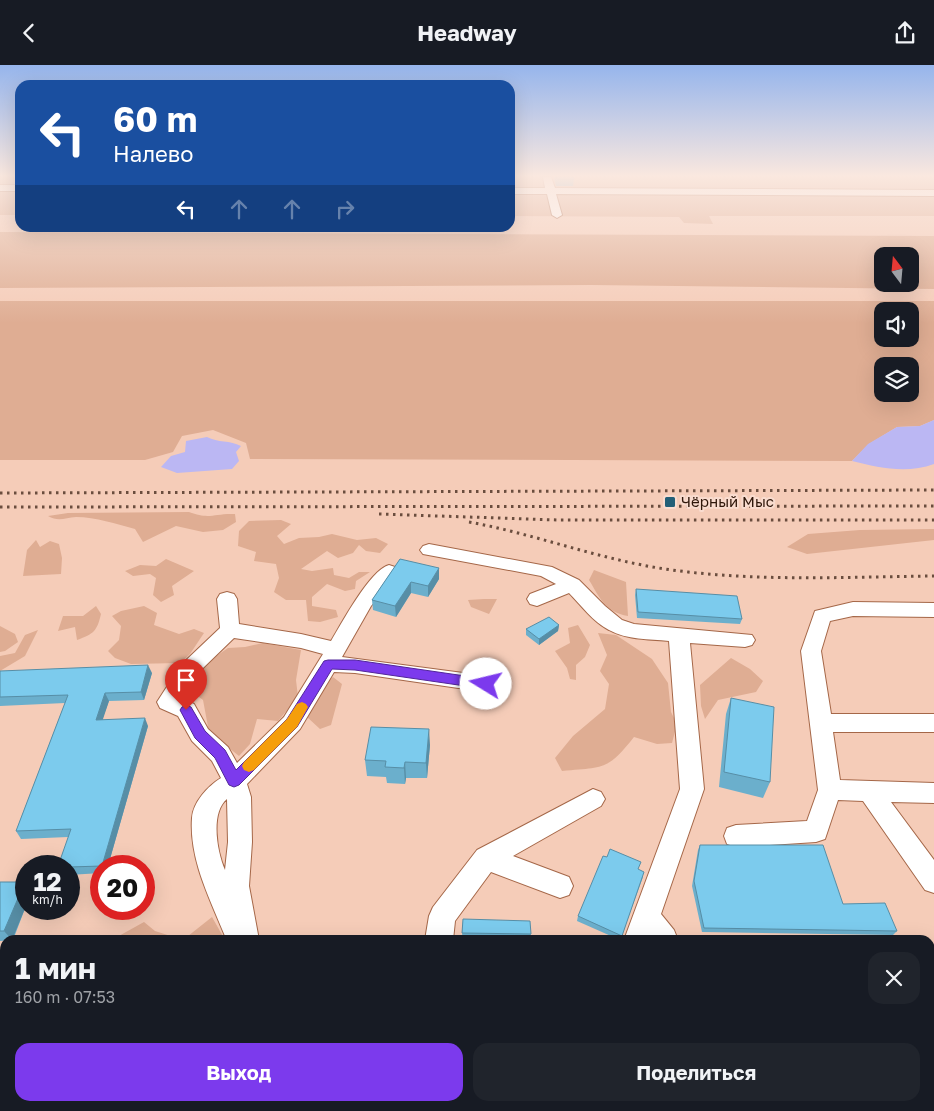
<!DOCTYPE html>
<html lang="ru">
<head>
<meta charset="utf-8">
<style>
	:root { --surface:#171b24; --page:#20242c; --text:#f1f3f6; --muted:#9ea1a6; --accent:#7c3aed }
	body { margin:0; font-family:"Golos Text",sans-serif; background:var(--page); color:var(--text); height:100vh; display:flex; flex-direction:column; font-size:19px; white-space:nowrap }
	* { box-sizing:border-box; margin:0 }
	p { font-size:16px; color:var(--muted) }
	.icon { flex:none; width:28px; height:28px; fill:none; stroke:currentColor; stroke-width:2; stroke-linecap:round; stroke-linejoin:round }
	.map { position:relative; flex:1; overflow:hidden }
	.details { position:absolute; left:0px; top:870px; width:935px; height:176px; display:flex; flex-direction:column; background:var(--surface); border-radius:15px 15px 0 0; box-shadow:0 5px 20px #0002 }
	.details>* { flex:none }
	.hud { position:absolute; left:15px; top:15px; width:500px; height:152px; border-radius:15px; box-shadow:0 5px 20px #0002; background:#1a4fa0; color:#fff; overflow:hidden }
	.needle { width:32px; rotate:344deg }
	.buttons { position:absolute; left:874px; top:182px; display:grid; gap:10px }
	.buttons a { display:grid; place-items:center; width:45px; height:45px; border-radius:10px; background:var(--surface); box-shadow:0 5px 20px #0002; font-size:25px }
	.speed { position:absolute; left:15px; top:790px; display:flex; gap:10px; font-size:25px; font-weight:700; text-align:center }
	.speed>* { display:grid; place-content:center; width:65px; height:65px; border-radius:50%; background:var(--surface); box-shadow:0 5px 20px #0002; line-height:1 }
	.speed small { font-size:12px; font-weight:400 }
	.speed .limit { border:8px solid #d22; background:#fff; color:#111 }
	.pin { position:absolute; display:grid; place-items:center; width:42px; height:42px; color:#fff; margin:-51px -21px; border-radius:50% 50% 50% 0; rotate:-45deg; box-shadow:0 0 5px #0007 }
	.pin .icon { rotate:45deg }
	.me { position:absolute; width:55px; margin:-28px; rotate:279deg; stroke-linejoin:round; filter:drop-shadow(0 0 4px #0008) }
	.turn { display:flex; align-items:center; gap:18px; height:105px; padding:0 15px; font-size:22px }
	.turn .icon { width:65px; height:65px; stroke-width:2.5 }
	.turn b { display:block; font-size:35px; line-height:42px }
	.lanes { display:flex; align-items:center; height:48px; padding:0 15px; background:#0003; justify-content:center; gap:25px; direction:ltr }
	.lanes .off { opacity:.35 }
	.round { display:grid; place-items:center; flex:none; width:52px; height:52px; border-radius:15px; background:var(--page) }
	.headline { display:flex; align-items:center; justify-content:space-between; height:85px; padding:0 15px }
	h1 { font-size:30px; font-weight:700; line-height:38px }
	.primary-button { display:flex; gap:10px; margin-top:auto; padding:10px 15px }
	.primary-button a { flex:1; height:58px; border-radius:15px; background:var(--accent); color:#fff; font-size:20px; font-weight:700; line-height:58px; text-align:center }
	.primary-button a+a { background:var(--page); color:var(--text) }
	header { display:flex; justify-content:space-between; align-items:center; height:65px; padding:0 15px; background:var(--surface); font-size:22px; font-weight:700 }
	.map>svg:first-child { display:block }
</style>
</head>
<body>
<header><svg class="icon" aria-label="back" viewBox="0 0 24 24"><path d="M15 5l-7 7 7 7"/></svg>Headway<svg class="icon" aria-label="share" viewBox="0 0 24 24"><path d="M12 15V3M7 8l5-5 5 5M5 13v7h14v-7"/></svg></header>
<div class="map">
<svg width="934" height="1046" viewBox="0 0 934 1046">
	<rect width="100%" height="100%" fill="#f5ccb8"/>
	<!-- green -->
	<path fill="#dfad93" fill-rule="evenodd" d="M0,112h20v38h-20z
		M510,112h424v39h-225l4,8 -29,-1 -5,-6 -169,-1z
		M0,167l934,4v53l-343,-4 -591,3zM882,191h28v28h-28z
		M0,236h934v119l-14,6 -23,1 -28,17 -17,17 -602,-2 -4,-16 -33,-13 -31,6 -9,16 -28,8h-145zM882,246h28v28h-28zM882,301h28v28h-28z
		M189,447c21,8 25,1 46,2l1,8 -13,8 -20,2 -27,-6 -33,16 -8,-13c-19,-5 -39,-12 -59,-12 -11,1 -18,5 -28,-1l20,-3z
		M281,455l10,4 -14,12 7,8 15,-6 20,-1 13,-3 25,6 19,-2 12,6 -8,9 -14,-2 -7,-6 -6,8 -15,5 -11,-7 -26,18 11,2 21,-3 1,7 15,3 10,-6h11l-14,9 -1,8 -10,2 -18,-7 -15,13v9l24,4 2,7 -18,5 -12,-1 -2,-21h-20l-12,-8 5,-14 -3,-14 -22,-3 2,-9 -18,-6 1,-15 10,-10z
		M934,464v11l-127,14 -20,-7 21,-13 52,-4z
		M36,475l4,7 10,-6 9,3 3,14 -1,16 -38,2 4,-26z
		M166,494l28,12 -22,15 2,9 -13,7 -8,-7 3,-17 -6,-4 -17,2 -8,-5 15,-6 16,1z
		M594,505l32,12 2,34c-23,-4 -28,-18 -39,-36z
		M484,534h13l-8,15 -18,-7 -3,-7z
		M96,541l5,8c-4,17 -7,20 -24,26l-2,-13 -17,4 5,-15h20z
		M144,541l13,7 -3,12 25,9 15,-5 10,4 -14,21 -10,9 -49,1 -16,-6 -7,-7 11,-11 2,-14 -9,-10 9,-5z
		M578,560l12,20 -5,12 -9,8v15l-6,-1 -3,-11 -12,-17 15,-8 -2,-15z
		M0,561l15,8 3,8 -13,9 -5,1z
		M38,565l-13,26 -25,15v-15l15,-3 10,-18z
		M598,568l18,2 36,24 16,24 3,29 6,12 -5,19 -15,1 -23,-7c-27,34 -30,30 -72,34l-7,-13 18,-22 32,-27 4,-25 -9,-13 7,-16z
		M263,578l38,7 -5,30 2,17 -20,24 -21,-2 -7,25 -11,12 -30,-24 -6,-32 -15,-11 12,-22 28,-19 17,-1z
		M731,593l19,11 13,12 -7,11 -38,8 -13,19 -4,-13 -1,-21z
		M333,612l9,7 -11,41 -11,4 -13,-12 17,-33z
		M212,852l13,23h-42z
		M144,857l11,9 28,9h-67l1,-3z
		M0,1027h5v14h315l22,2 1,3h-343z
		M695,1041l90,1 3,4h-175z"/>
	<!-- water -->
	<path fill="#bbb7f3" d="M934,355v44c-27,10 -55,4 -82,-3l16,-17 29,-17 23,-1z
		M207,372c11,6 23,3 34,9l-5,6 3,9 -7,8 -55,4 -16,-6 10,-11 14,-4 1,-11z"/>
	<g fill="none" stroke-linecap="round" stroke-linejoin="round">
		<defs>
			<path id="minor" d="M543,112h8l4,11 379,2v6l-378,-2 6,21 -5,3 -5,-3 -5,-21h-37v-6h35z
				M0,120h20v6h-20z
				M429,479l123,23 27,13 26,26 17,14 12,4 118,11 3,5 -3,5 -7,2 -55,-4 14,146 -43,125 13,16 4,10h-54l56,-151 -11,-148c-20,-2 -42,-1 -60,-11 -16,-8 -28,-25 -40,-37l-32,13 -7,-2 -3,-5 3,-5 26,-10 -15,-8 -118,-22 -3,-4 3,-4z
				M389,500l6,2 3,4 -27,35 -29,51 144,19 7,2 4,6 -4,6 -7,2 -131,-19 -21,-1 -34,57 -53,55 4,13 1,45 -3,44 10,54h-28l-6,-4c-15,-37 -36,-77 -33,-118 1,-16 16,-32 29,-40l-9,-17 -20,-20 -14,-25 -18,-8 -3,-6 24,-37 39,-37 -3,-29 3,-5 7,-2 7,2 3,5 2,25 62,10 30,7c11,-18 39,-71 58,-76zM234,573l67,10 22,6 -39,63 -47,46 -9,-16 -20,-18 -14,-25 -13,-6 22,-30zM227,734l1,43 -3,28c-8,-18 -15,-57 2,-71z
				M853,537l81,1v14l-81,-1 -23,5 -9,30 10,63h103v18h-101l7,48 94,3v20l-43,-1 43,58v33l-9,-3 -62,-89 -25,-1 -13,39 -9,3 -80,5 -9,-3 -3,-8 3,-8 9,-3 71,-4 11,-31 -17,-139 14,-40z
				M593,724l8,3 4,7 -4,7 -88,50 56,21 4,9 -4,9 -9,3 -69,-26 -36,49 -2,19h-28l4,-24 4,-9 44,-57z
				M0,969h5v30h-5z
				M930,1008h4v30h-4z
				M358,1041h32l-1,5h-32z
				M568,1041h32l1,5h-32z
				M864,1041h32l1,5h-32z"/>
		</defs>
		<!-- minor casing -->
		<use href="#minor" stroke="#a56748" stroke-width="2"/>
		<!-- minor -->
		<use href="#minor" fill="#fff" fill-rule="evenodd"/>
		<!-- rail -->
		<path stroke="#6a4d3e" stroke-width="3" stroke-dasharray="2.5 4.5" stroke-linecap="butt" d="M0,428l934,-3
			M0,442l934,-1
			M379,449l179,6h376
			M469,457c66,12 129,37 196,47 89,13 180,8 269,7"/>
	</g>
	<!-- wall -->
	<path fill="#6bafcc" d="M554,112h19l1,2 -1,7h-17z
		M400,494l39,20 -11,18 -17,-4 -15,24 -23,-7 -1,-10z
		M636,524l106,30 -2,5 -103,-6 -2,-23z
		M559,560l-1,6 -19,14 -13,-10v-6z
		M0,606l152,2 -8,27 -35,1 -7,19 46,6 -40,140h-7v7l-32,2 -1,-38 -47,2 -5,-8 49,-128 -65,3z
		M731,633l39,84 -7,16 -44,-11 7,-73z
		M430,680l-3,33h-21l-1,6 -18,-1 -1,-6 -19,-1 -2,-16z
		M700,780l143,59 54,27 -4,4 -191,-3 -10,-46 6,-36z
		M638,804l5,8 -23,63 -43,-19 1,-5z
		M0,817h25l1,2v22l-13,34 -13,1z
		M463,854l68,15 -1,5 -68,-2z"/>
	<!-- shaded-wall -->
	<path fill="#578ea6" d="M439,503v11l-11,18v-11z
		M411,517v11l-15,24 -1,-11z
		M559,560l-1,6 -19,14v-6z
		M148,600l4,8 -8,27 -3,-8z
		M105,628l4,8 -9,27 -4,-8z
		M145,653l3,8 -40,140h-6z
		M429,664l1,16 -3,33 -1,-15z
		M405,697l1,16 -1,6 -1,-16z
		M25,817l1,2v22l-14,34 -8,-9z"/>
	<!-- building -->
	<path fill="#7ccbed" stroke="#578ea6" d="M556,112h17l1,2h-17z
		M400,494l39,9 -11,18 -17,-4 -16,24 -23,-6z
		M636,524l101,7 5,23 -104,-7z
		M549,552l10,8 -20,14 -13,-10z
		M148,600l-7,27 -36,1 -9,27 49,-2 -43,148 -33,1v-1h-11l13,-37 -55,2 52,-136 -68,2v-26z
		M731,633l43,9 -4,75 -46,-10z
		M371,662l58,2 -3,34 -21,-1 -1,6 -19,-1 1,-6 -21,-1z
		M700,780h123l20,59 42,-1 12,28 -193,-3 -10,-47z
		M610,784l31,13 -3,7 6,3 -22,64 -44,-20 25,-60 4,1z
		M0,817h25l-21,49h-4z
		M463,854l67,2 1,13 -69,-1z"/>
	<!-- sky -->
	<linearGradient id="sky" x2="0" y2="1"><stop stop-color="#96b5ec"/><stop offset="0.43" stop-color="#fae8df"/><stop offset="1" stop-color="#fae8df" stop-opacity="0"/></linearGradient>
	<rect width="934" height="258" fill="url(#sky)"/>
	<!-- route -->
	<path fill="#7c3aed" stroke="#51269a" d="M328,595h27l131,19 4,1 2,4 -2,3 -4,2 -131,-19 -23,-1 -35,58 -58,58 -5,2 -5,-2 -14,-27 -20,-20 -15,-28 2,-3 4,-2 5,2 14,24 20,19 11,20 51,-51 37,-58z"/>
	<!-- slow -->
	<path fill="#f59e0b" d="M302,637l4,2 2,3 -11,20 -43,43 -5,2 -5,-2 -2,-4 2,-4 43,-43 10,-15z"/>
	<!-- markers -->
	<rect fill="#235f77" stroke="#f9dccf" stroke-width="2" x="664" y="431" width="12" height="12" rx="2.5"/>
	<g text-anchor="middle" stroke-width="4" stroke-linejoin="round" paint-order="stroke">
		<!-- poi labels -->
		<g font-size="15" fill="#2f170a" stroke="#f9dccf" text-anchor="start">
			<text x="681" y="442">Чёрный Мыс</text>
		</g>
	</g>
</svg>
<div class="buttons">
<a><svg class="needle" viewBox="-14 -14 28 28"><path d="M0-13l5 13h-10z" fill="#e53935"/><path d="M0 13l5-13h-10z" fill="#9ea1a6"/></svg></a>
<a><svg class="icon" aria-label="sound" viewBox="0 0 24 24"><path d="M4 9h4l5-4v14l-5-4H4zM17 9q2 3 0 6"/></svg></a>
<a><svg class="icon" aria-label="layers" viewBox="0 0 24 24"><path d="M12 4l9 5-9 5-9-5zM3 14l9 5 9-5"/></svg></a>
</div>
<div class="speed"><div>12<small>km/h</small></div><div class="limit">20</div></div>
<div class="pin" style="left:186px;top:645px;background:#d93025"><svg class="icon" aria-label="arrive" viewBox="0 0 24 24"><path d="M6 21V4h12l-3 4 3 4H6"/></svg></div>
<svg class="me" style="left:486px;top:619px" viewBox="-20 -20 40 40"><circle r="19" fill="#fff"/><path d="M0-13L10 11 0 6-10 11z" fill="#7c3aed"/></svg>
<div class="hud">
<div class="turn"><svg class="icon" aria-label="left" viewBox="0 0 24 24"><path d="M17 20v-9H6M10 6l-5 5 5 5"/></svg><div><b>60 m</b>Налево</div></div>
<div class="lanes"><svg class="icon" aria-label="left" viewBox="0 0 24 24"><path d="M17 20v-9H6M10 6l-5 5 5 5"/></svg><svg class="icon off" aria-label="ahead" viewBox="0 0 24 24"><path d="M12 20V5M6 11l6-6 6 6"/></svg><svg class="icon off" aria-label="ahead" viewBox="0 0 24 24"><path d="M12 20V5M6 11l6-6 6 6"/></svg><svg class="icon off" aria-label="right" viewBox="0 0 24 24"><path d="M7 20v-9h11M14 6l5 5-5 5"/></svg></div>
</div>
<section class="details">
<div class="headline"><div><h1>1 мин</h1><p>160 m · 07:53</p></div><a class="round"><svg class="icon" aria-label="close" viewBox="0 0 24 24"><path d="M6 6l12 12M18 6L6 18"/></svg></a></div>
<div class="primary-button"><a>Выход</a><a>Поделиться</a></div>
</section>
</div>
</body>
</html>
